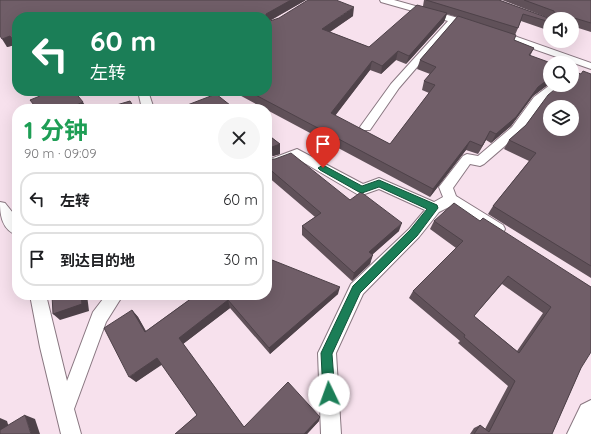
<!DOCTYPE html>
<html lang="zh">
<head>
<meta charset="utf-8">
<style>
	:root { --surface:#fff; --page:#f6f6f6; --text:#202124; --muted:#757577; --line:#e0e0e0 }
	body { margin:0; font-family:Quicksand,"Noto Sans SC",sans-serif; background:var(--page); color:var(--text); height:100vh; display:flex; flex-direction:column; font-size:15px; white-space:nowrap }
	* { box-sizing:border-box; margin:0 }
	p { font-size:13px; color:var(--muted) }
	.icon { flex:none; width:22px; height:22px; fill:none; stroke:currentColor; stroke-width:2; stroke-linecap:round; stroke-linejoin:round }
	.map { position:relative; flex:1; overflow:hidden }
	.details { position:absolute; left:12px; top:104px; width:260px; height:196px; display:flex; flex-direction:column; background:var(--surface); border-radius:16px; box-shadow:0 4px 16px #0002 }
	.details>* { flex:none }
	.guide { position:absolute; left:12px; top:12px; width:260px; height:84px; border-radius:16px; box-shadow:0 4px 16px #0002; background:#1b7e57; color:#fff; overflow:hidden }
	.controls { position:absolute; left:543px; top:12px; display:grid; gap:8px }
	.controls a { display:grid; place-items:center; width:36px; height:36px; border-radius:50%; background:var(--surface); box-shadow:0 4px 16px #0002; font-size:20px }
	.pin { position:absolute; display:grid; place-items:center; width:34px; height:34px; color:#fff; margin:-41px -17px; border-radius:50% 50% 50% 0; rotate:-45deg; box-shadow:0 0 4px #0007 }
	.pin .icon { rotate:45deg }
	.me { position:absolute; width:44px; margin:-22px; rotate:357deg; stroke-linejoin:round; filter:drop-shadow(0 0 3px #0008) }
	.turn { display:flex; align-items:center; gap:14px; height:84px; padding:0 12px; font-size:18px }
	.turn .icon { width:52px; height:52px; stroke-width:2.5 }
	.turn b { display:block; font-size:28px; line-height:34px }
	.round { display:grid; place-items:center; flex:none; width:42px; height:42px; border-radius:21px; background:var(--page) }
	.overview { display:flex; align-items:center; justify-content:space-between; height:68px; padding:0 12px }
	h1 { font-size:24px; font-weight:700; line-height:30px; color:#1e9e55 }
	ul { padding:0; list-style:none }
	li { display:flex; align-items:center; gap:12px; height:54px; margin:0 8px 6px; padding:0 4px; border:2px solid var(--line); border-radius:16px }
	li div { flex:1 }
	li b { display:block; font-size:15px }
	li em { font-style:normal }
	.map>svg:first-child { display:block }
</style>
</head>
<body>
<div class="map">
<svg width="591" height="434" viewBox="0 0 591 434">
	<rect width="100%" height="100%" fill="#f7e1ed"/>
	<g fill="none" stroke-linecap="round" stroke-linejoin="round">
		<defs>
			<path id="lane" d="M380,0h14l82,23 2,2 -5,3 -18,-5 -56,65 -29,42h-8l-2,-3 31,-43 57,-63 -67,-19z
				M497,30l94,33v6l-97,-34 -2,-2z
				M550,85h12l-20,18 -22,30 -36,31 -4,2 -10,-2 -17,24 3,8 47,29 2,4 -2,4 -5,2 -5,-2 -42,-27 -12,6 -20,25 -56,57 -27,59 5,81h-20l-3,-81 3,-6 30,-63 58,-55 16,-19 -46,-21 -17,6 -5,-1 -61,-36c-8,4 -19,12 -28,9l-1,-11 6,2 24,-9 66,35 16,-6 55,24 9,-5 -4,-10 24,-31 4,-2 11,2 34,-29 22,-30z
				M138,91h10l6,18h-12z
				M0,202l5,1 12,15v17c-15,-5 -17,-20 -17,-33z
				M30,295h16l21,86 26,-69 13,-17h17l-17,27 -32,87 7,25h-20l-21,-87z"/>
			<path id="street" d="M591,400v34h-24l14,-29z"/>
		</defs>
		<!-- lane casing -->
		<use href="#lane" stroke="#897781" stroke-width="2"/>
		<!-- street casing -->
		<use href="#street" stroke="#897781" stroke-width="2"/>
		<!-- lane -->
		<use href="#lane" fill="#fff" fill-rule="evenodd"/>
		<!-- street -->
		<use href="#street" fill="#fff" fill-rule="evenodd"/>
	</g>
	<!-- wall -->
	<path fill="#605159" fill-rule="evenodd" d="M0,0h306l-38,22 85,-6 -23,16 39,15 54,-41 1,-6h75l51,19v12l-29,-10 -6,14 -1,5 20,8 -4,8 20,7v21h-1l-16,12 -22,30 -20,17 -5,-3 -8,14 -12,-4 -36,47 -163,-87v-1h-2l-33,-18h35v-74h-250v30l-2,-2 -8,2zM447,14l10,3 -37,43 -3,9 13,5 -6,7 -2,9 7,3 -39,51 -55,-28 35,-46 11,4 15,-14 10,4 38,-42z
		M502,0h89v32l-19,-6v-7h-21z
		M581,74h10v204l-103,-64 5,-8 36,-45 -25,-12 5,-9 17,-15z
		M267,134l13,10v10l-7,2 -6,-1z
		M267,159l83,41 49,31 -27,24 -2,9 -18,17 -50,-46v-9l13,-9 -48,-41z
		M434,221h46l111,66 -10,81 -29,66h-82l4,-6 6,-3 5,4 23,-43 -50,-43 2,-2 -51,-43 4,-7 43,-43 -26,-19zM502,284l41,29 -26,38 -43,-35z
		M338,294l-68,60 -40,-46 -47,36 61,83 75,-6 -12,13h-132l22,-19 -35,-51 -26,18 -4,-72 6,7 8,14 50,-36z"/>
	<!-- shaded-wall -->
	<path fill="#4e4249" d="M291,0h15l-39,22v-5h-1v-3z
		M354,7l-1,9 -31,21v-8z
		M447,13l-3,9 -38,42 3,-8z
		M10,36l5,9 -8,2 -5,-8z
		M398,51l-2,9 -15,14 1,-8z
		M372,61l-2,9 -40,52 1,-9z
		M550,78v4l-1,2 -16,12 -22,30 -20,17 5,-9 42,-47z
		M83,102l4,7h-20z
		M490,131l-4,9 -8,14 4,-8z
		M470,141l-4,9 -36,47 3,-8z
		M280,144v10l-7,2 -1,-9z
		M402,223l-3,8 -33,29 3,-8z
		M269,233l1,8 -3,2v-8z
		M373,255l-3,9 -18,17 2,-8z
		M340,287l-2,7 -68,60 -1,-6z
		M81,295h6l2,16 -29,9 -7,-6z
		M228,300l2,8 -47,36 -4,-6z
		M132,310l6,7 12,22 -5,-7z
		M157,358l6,6 -27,18 -7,-5z
		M25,415l10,4 5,15h-9z
		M320,417l-1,4 -12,13h-3z
		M0,418l7,3 4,13 -11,-3z"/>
	<!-- building -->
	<path fill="#705e68" stroke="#4e4249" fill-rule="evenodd" d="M0,0h291l-25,14v3h-249v28l-7,-9 -8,3 -2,-3z
		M308,0h28l18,7 -32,22 47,18 48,-42 30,8 -38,43 -11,-5 -16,15 -10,-5 -41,52 59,31 45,-59 -11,-4 12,-14 -16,-7 38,-44 58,19 -2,5 20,8 -5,7 22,8h-1v15l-12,9 -22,30 -20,17 -6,-3 -8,15 -12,-5 -37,48 -185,-98h19v-69l12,-4z
		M426,0h73l52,19h-1v3l-27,-8 -5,14z
		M524,0h67v23l-30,-9 -4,5h-2l-1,-8z
		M572,71l9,3 2,-3 8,3v192l-98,-60 43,-53 -27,-13 17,-15 22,-30 12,-10h12zM550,107h22v22h-22z
		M36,91h38l9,11 -16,7h-30l-7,-9 10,-4z
		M216,94l19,15h-58z
		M130,101l5,8h-32z
		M267,134l13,10 -8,3 -5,-1z
		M291,153l59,47 11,-8 41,31 -33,29 4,3 -19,18 -52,-47 19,-13 -54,-46v-8h8z
		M454,203l26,18 3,-3 108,69v65l-10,16 -29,66h-78l6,-9 9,7 26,-51 -51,-44 1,-2 -52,-44 50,-50 -29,-20zM508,276l43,31 -32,46 -45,-37z
		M267,258l73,29 -71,61 -41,-48 -49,38 65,89 44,-45 32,35 -16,17h-129l22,-19 -40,-57 -28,19 -25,-49 28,-18 13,22 51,-37h71z
		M52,295h29l1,9 -29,10z
		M25,415l6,19h-31v-4z"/>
	<!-- route -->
	<path fill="#1b7e57" stroke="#125239" d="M323,165l39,21 17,-6 58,25 1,3 -21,28 -57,57 -28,61 3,40 -2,4 -4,2 -4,-2 -2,-4 -2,-41 32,-67 57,-56 17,-21 -48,-22 -17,6 -3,-1 -39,-22 -2,-2z"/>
</svg>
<div class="controls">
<a><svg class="icon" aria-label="sound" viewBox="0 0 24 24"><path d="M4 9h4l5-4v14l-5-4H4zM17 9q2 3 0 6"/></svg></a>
<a><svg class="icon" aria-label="search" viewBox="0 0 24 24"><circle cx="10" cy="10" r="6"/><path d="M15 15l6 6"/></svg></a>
<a><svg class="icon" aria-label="layers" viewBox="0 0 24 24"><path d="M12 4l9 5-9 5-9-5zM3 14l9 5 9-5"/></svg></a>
</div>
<div class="pin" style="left:323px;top:168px;background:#d93025"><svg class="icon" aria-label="arrive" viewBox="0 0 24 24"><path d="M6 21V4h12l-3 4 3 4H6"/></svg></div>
<svg class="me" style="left:329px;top:394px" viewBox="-20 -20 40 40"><circle r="19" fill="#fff"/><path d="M0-13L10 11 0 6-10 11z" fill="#1b7e57"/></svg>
<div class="guide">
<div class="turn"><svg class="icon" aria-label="left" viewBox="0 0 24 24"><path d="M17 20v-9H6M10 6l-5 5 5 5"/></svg><div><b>60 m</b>左转</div></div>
</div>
<section class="details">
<div class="overview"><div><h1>1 分钟</h1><p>90 m · 09:09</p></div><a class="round"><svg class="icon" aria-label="close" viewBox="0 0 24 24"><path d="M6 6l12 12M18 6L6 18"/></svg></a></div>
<ul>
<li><svg class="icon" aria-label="left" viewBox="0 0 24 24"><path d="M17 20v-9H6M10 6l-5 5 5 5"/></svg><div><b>左转</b></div><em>60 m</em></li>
<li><svg class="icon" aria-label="arrive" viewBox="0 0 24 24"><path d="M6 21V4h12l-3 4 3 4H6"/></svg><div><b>到达目的地</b></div><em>30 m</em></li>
</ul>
</section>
</div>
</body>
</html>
